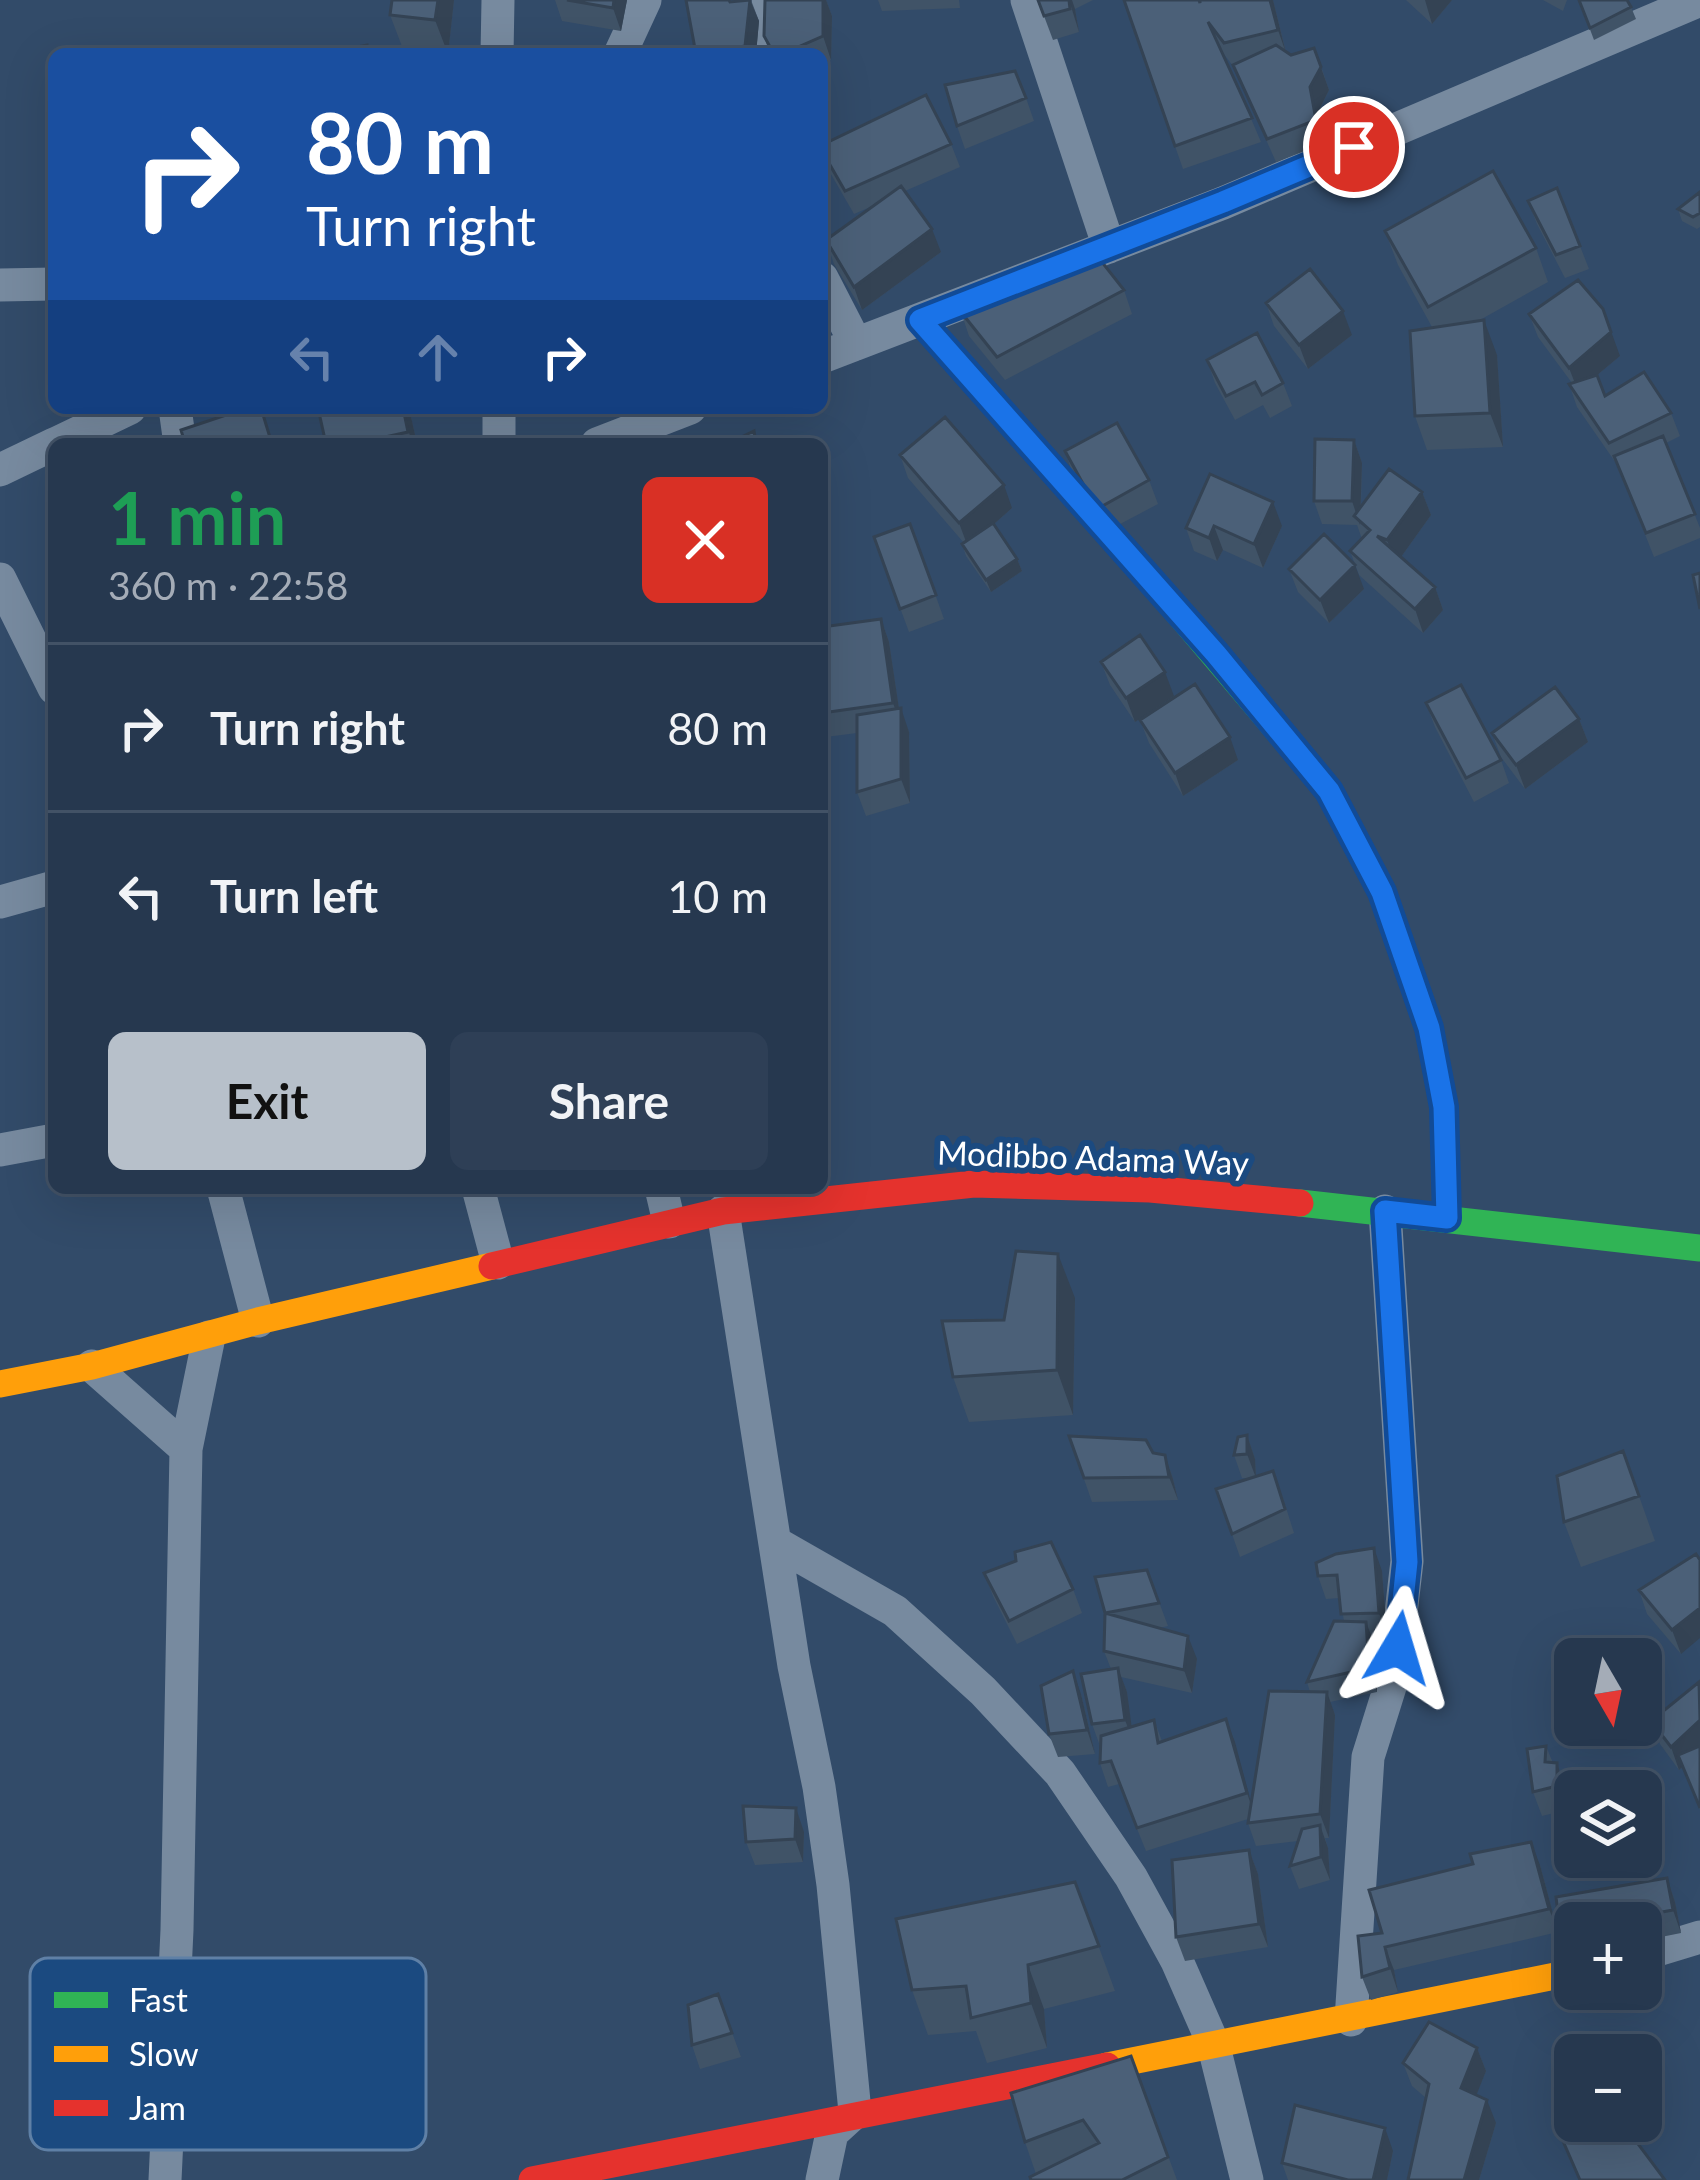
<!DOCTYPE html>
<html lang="en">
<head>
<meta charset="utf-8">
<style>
	:root { --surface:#26384f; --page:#2e3f56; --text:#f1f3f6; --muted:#a4acb7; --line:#425266; --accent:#b7c0ca }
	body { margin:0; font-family:Lato,sans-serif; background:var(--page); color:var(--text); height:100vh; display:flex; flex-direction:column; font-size:45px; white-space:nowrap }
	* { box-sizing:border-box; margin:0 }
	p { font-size:39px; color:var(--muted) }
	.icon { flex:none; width:66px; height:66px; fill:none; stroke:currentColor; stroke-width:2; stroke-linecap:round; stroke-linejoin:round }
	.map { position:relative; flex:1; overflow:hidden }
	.sheet { position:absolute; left:48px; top:438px; width:780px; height:756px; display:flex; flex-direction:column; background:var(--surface); border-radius:18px; box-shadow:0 12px 48px #0002,0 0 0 3px var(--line) }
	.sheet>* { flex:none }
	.banner { position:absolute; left:48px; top:48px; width:780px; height:366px; border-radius:18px; box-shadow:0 12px 48px #0002,0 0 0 3px var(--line); background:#1a4fa0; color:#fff; overflow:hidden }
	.needle { width:78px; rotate:171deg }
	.controls { position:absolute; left:1554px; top:1638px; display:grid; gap:24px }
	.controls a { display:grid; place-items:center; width:108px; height:108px; border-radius:18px; background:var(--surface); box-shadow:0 12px 48px #0002,0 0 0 3px var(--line); font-size:60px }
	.pin { position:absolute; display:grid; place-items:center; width:102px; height:102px; color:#fff; margin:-51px; border:6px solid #fff; border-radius:50%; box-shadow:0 3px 12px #0007 }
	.me { position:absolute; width:132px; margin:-66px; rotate:7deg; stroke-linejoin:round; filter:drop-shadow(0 0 9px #0008) }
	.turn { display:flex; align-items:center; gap:42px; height:252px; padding:0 60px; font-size:54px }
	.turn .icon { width:156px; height:156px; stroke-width:2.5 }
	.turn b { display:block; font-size:84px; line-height:102px }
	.lanes { display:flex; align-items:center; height:114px; padding:0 60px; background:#0003; justify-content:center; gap:60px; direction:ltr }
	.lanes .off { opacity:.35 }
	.round { display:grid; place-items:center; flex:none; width:126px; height:126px; border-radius:18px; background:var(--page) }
	.head { display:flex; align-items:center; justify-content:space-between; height:204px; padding:0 60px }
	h1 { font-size:72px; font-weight:700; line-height:90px; color:#1e9e55 }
	.primary-button { display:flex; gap:24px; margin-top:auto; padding:24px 60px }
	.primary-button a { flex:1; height:138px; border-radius:18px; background:var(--accent); color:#111; font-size:48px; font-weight:700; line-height:138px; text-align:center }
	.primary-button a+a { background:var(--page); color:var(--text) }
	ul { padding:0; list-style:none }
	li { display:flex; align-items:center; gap:36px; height:168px; padding:0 60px; border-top:3px solid var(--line) }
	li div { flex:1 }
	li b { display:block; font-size:45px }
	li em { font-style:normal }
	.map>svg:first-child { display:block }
</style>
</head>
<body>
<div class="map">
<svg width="1700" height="2180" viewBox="0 0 1700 2180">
	<rect width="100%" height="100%" fill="#324b69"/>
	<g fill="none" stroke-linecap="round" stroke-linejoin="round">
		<!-- street -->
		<path stroke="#778a9f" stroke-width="33" d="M1027,0l82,247
			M497,54l1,-54
			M620,54l25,-54
			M767,54l1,-54
			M822,278l34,66
			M0,285l54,-1
			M822,357l401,-154 477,-203
			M175,408l5,36
			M499,408v36
			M55,444l75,-36
			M597,444l93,-36
			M0,470l54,-26
			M0,579l54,109
			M0,902l54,-15
			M0,1150l54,-10
			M223,1188l35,133
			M478,1188l20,75
			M661,1188l8,34
			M723,1211l71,455 25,121 14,98 22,227 -23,21 -10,47
			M92,1366l94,83
			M776,1543l119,68 88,80 77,82 71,104 46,84 36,82 34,137
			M1641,1955l59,-18
			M1351,2020l17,-263 26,-83 13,-113 -22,-350
			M165,2180l12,-250 9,-481 23,-112"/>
		<!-- fast -->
		<path stroke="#30b455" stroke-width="27" d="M1163,595l166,196 53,101 47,136 15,79 3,111
			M1300,1203l400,45"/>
		<!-- slow -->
		<path stroke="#ff9f0a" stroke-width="27" d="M0,1384l92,-18 166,-45 234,-55
			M1107,2066l468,-94"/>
		<!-- jam -->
		<path stroke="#e5322d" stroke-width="27" d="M920,320l243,275
			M492,1266l231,-55 251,-27 176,5 150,14
			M532,2180l575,-114"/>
	</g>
	<!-- wall -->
	<path fill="#405367" d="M392,0h62l-6,54 -45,-5 -13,-34z
		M555,0h72l-6,31 -59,-10z
		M740,0h11l8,21 -3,33h-60z
		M765,0h61l6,16 -1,44 -9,4v-10h-52l-6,-18z
		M878,0h81l1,8 -78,3z
		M1038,0h55l-18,9 4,23 -26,8z
		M1124,0h149l13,52 5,3 23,-7 9,24 6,18 -10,20 6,33 -49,19 -43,-96 -10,-13 38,89 -78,27z
		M1406,0h46l-20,24z
		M1543,0h24l-4,11z
		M1579,0l52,7 5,12 -42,21z
		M1026,98l8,23 -69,28 -8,-23z
		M951,144l9,23 -55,24 36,61 -79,58 -28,-46 -8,-24 49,-35 -21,9 -26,-45 -6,-15v-9z
		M1700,192v35l-3,2 -15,-8 -4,-12z
		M1528,201l52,45 9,23 -24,9 -28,-54z
		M1385,231l151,17 12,34 -70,39 19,34 6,92 -76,3 -12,-34 17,-89 -34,-62z
		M1124,290l8,24 -127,66 -36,-44 -8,-24z
		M1266,303l86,32 -44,34 -34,-43z
		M1529,314l91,42 -24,20 9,20 66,17 9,23 -14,7 34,85v10l-46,19 -36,-91 -41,-59 -8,-23 3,-1 -34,-46z
		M1207,360l76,23 9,23 -22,12 -7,-13 -28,15 -20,-37z
		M409,408l8,36h-91z
		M1354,440l8,23 -1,43 61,-14 9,23 -30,42 34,30 8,23 -20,23 -64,-58 -9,-24 12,-12 -5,-14 -35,-1 -8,-23z
		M1065,451l84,29 9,24 -53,28 -32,-57z
		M900,455l112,53 -18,16 23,35 5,12 -31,21 -25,-36 -4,-12 2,-1 -56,-65z
		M910,524l34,95 -35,13 -35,-95z
		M1282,526l-19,42 -40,-18 -6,11 -23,-10 -8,-23z
		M1289,569l75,20 -35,34 -31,-31z
		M881,619l8,23 10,67 10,23 1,71 -44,13 -9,-24v-59l-31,4 -4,-11v-99z
		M1101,662l73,34 -39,26 -25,-37z
		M1426,703l75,57 8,23 -35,19 -39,-75z
		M1579,719l9,23 -63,47 -24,-32 -9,-24z
		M1140,720l98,40 -55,36 -34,-53z
		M1075,1298l-2,117 -104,7 -16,-45z
		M1247,1435l8,24 1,18 26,18 12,38 -54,24 -8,-23 21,-56h-11l-8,-23z
		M1069,1436l96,19 8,24 5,21 -86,2z
		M1623,1451l32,90 -74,26 -17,-45z
		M1696,1554l-15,100 -34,-40 -8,-24z
		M1147,1570l21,56 -9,2 38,31 -5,34 -71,-16 6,15 4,35 23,-7 8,21 64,-22 25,83 59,-110 -3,-10 37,-61 -4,-23 -14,1 -8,-23 64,-5 5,66h-15l3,8 2,47 -47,10 5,13 -6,123h-4l3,10 2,32 -31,9 -9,-23 8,-25 -42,5 -8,-23v-4l-102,32 -27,-67 -11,3 -8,-24v-17l-8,-22 19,-55 -7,-18 1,-38z
		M984,1573l89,16 9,24 -65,31 -24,-48z
		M1700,1683v127l-17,-43 -4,3 -19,-26 -9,-23z
		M1081,1694l14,60 -37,3 -9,-23z
		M1546,1746l7,17h4l8,24 1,23 -24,6 -9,-24z
		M804,1832l-1,30 -48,3 -9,-23z
		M1249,1850l9,24 10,73 -83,14 -9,-24z
		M1540,1865l18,67 -164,38 4,22 -27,8 -9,-23 20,-44z
		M1667,1878l8,24 6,31 -40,8v-18h-66v30l-6,1 -9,-24 -4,-33z
		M1075,1882l40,109 -71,18 3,39 -60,15 -11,-32 -48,4 -16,-45z
		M718,1994l23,63 -41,12 -8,-24z
		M1477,2048l9,23 -10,24 20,28 -17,57h-71l18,-82 -14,-12 -9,-23z
		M1131,2056l46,124h-146l5,-6 -11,-32z
		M1393,2151l-6,29h-99l-6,-17z"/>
	<!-- shaded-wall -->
	<path fill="#344354" d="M438,0h16l-6,54 -13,-34z
		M614,0h13l-6,31 -8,-23z
		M750,0l9,21 -3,33h-8l-3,-8z
		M823,0h3l6,16 -1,44 -8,-24z
		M1069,0h3l3,9 4,23z
		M1270,0h3l13,53 -8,-23z
		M1425,0h27l-20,24z
		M1314,48l15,42 -10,20 6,33 -9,-23 -6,-33z
		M932,229l9,23 -79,58 -8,-23z
		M1603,309l17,47 -42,35 -9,-23z
		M1343,311l9,24 -44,34 -9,-24z
		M1484,320l13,35 6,92 -13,-34z
		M403,408h6l8,36h-5z
		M1354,440l8,23 -2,62 -8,-24z
		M1004,485l8,23 -44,39 -9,-24z
		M1422,492l9,23 -35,49 -9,-24z
		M1273,502l9,24 -19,42 -9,-24z
		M1214,526l9,24 -6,11 -8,-23z
		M1017,559l5,12 -31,21 -5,-12z
		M1355,565l9,24 -35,34 -9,-23z
		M1435,587l8,23 -20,23 -8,-24z
		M881,619l8,23 12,80v-14l8,24 1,71 -9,-24v-54l-8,-22z
		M1165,672l9,24 -39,26 -9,-24z
		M1579,719l9,23 -63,47 -9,-24z
		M1230,737l8,23 -55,36 -8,-23z
		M1058,1254l17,44 -2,117 -16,-45z
		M1247,1435l8,24 1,19 -9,-24z
		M1165,1455l8,24 5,21 -9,-23z
		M1374,1548l8,23 5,66 -8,-24z
		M1700,1608v30l-19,16 -9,-24z
		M1366,1622l9,23 2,47 -8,-24z
		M1188,1636l9,23 -5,34 -8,-23z
		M1118,1668l9,24 7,52 -9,-24z
		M1073,1671l8,23 14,60 -8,-24z
		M1327,1692l8,23 -6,123 -9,-24z
		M1226,1719l9,23 20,75 -8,-24z
		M1700,1720v31l-21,19 -8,-23z
		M1557,1763l8,24 1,23 -9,-24z
		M796,1808l8,24 -1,30 -8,-23z
		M1320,1825l8,23 2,32 -9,-23z
		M1531,1842l9,23 18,67 -9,-23z
		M1249,1850l9,24 10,73 -9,-23z
		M1667,1878l8,24 6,31 -8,-23z
		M1385,1947l9,23 4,22 -8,-24z
		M1028,1965l16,44 3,39 -16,-45z
		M1477,2048l9,23 -16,40 -9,-23z
		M1487,2100l9,23 -17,57h-15z
		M1385,2128l8,23 -6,29h-14z"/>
	<!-- building -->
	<path fill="#4b6078" stroke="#344354" stroke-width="3" d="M392,0h46l-3,20 -45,-5z
		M567,0h47l-1,8z
		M686,0h43l1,2 20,-2 -5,46 -49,8z
		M765,0h58v36l-41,18h-8l-10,-18z
		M1038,0h31l1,9 -26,7z
		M1124,0h75l1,3v-3h70l8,30 -54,13 -16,-21 44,96 -77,28z
		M1579,0h48l4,7 -41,21z
		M367,45l1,9h-46z
		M1276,45l15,10 23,-7 7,19 -11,20 6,33 -49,19 -34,-74z
		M1015,71l11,27 -69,28 -12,-41z
		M926,95l25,49 -106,47 -23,-40v-6z
		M1493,171l43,77 -108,59 -43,-76z
		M901,186l31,43 -78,58 -28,-47z
		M1557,188l23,58 -24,9 -28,-54z
		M1700,192v21l-7,4 -15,-8z
		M1094,252l30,38 -127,67 -36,-45z
		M1310,269l33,42 -44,34 -33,-42z
		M1578,280l25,29 8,23 -42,36 -40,-54z
		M1484,320l6,93 -75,3 -5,-85z
		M1257,333l26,50 -21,12 -7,-13 -29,14 -19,-36z
		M1644,372l27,41 -62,30 -40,-59 28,-9 8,21z
		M247,408h14l11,36h-87l-4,-14z
		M318,408h85l5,24 -55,12h-27z
		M945,417l59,68 -45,38 -59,-68z
		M1117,423l32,57 -52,29 -32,-58z
		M754,431l2,13h-29z
		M1663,436l32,78 -49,19 -32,-77z
		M1315,439l39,1 -2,61h-38z
		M1389,469l33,23 -35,48 -10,-4 58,51 -20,22 -65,-58 20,-21 -16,-14z
		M1210,474l63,28 -19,42 -40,-18 -5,12 -23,-10z
		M993,523l24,36 -31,21 -24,-36z
		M910,524l26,71 -36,14 -26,-72z
		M1324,534l31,31 -35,35 -31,-31z
		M1700,573v36l-7,-34z
		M881,619l12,84 -71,10v-86z
		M1140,635l25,37 -39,26 -25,-36z
		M1195,684l35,53 -55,36 -35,-53z
		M1461,685l40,75 -35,18 -40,-75z
		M1555,687l24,32 -63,46 -24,-32z
		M901,708v71l-44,13v-77z
		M1016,1251l42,3 -1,116 -104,7 -11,-56 62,-1z
		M1247,1435v19l-13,1 4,-18z
		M1069,1436l77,4 7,13 12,2 4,22 -85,1z
		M1623,1451l16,45 -75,26 -7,-46z
		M1273,1471l12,38 -53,25 -16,-45z
		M1051,1542l22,47 -64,32 -25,-48 32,-12 -1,-9z
		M1374,1548l5,65 -38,1 -4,-39 -19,1 -2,-13 20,-9z
		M1696,1554l4,6v48l-28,22 -33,-40z
		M1147,1570l12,33 -54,10 -10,-36z
		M1105,1613l83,23 -4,34 -80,-19z
		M1334,1621l32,1 3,46 -62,14z
		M1118,1668l7,52 -33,4 -11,-50z
		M1073,1671l14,59 -38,4 -8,-48z
		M1699,1682l1,38 -29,27 -20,-26z
		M1269,1691l58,1 -7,122 -72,9z
		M1226,1719l21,74 -110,35 -26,-67 -11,2 1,-27 53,-16 4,23z
		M1546,1746l-1,16 12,1v23l-24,6 -6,-43z
		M1700,1746v62l-22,-53z
		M743,1806l53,2 -1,31 -49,3z
		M1320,1825l1,32 -31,9 12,-37z
		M1531,1842l18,67 -164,38 5,21 -28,9 -4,-41 24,-3 -13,-43 104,-26 -3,-10z
		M1249,1850l10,74 -83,13 -4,-77z
		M1667,1878l6,32 -72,13h-26v5l-15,2 -4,-33z
		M1075,1882l24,64 -71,19 3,38 -60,15 -5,-32 -54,4 -16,-71z
		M718,1994l14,39 -40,12 -4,-40z
		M1429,2022l48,26 -16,40 26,12 -23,80h-56l21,-96 -26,-21z
		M1131,2056l37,101 -46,23h-91l-1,-3 69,-34 -16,-23 -58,22 -14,-49z
		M1295,2105l90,23 -12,52h-25l-66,-17z
		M1594,2121h27l44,59h-85l-17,-39z"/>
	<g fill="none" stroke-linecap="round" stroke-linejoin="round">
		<defs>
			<path id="route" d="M1354,147l-131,55 -303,118 296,334 113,137 53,101 47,136 15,79 3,111 -62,-7 22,351 -9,86"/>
		</defs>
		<!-- route casing -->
		<use href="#route" stroke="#114b97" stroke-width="30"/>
		<!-- route -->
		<use href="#route" stroke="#1a73e8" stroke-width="21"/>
	</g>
	<g text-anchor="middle" stroke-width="12" stroke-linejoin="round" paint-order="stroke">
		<!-- street labels -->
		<g font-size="33" fill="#fff" stroke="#1b4a80">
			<text transform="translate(1093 1158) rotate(2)" y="12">Modibbo Adama Way</text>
		</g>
	</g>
	<!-- legend -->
	<rect x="30" y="1958" width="396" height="192" rx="18" fill="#1b4a80" stroke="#5f80a6" stroke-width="3"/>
	<rect x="54" y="1992" width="54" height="16" fill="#30b455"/>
	<rect x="54" y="2046" width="54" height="16" fill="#ff9f0a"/>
	<rect x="54" y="2100" width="54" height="16" fill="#e5322d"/>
	<g font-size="33" fill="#fff">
		<text x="129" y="2012">Fast</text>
		<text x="129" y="2066">Slow</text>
		<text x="129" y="2120">Jam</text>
	</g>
</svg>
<div class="controls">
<a><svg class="needle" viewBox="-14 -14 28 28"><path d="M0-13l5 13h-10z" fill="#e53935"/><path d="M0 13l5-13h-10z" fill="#a4acb7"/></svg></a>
<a><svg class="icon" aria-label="layers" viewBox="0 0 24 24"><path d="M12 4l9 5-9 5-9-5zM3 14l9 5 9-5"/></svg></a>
<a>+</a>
<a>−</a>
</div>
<div class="pin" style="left:1354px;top:147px;background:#d93025"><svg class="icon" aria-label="arrive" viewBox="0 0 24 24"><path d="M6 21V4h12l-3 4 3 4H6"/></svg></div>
<svg class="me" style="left:1398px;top:1648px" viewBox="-20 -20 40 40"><path d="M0-17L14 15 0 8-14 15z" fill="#1a73e8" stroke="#fff" stroke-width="4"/></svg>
<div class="banner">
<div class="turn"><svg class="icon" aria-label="right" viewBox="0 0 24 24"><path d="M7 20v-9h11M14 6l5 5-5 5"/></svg><div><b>80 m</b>Turn right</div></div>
<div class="lanes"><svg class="icon off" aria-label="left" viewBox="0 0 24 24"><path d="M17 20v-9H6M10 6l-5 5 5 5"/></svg><svg class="icon off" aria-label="ahead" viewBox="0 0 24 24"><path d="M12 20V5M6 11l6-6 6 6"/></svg><svg class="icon" aria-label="right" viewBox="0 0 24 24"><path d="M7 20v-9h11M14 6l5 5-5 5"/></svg></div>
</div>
<section class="sheet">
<div class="head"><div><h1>1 min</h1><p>360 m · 22:58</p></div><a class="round" style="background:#d93025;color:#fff"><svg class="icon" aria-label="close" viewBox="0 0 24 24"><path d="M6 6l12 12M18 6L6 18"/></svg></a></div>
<ul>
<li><svg class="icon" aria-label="right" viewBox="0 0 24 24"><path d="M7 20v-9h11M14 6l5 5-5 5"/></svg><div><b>Turn right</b></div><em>80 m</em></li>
<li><svg class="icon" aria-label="left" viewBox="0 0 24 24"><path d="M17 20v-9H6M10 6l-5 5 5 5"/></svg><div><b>Turn left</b></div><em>10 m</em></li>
</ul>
<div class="primary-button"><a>Exit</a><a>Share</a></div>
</section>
</div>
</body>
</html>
